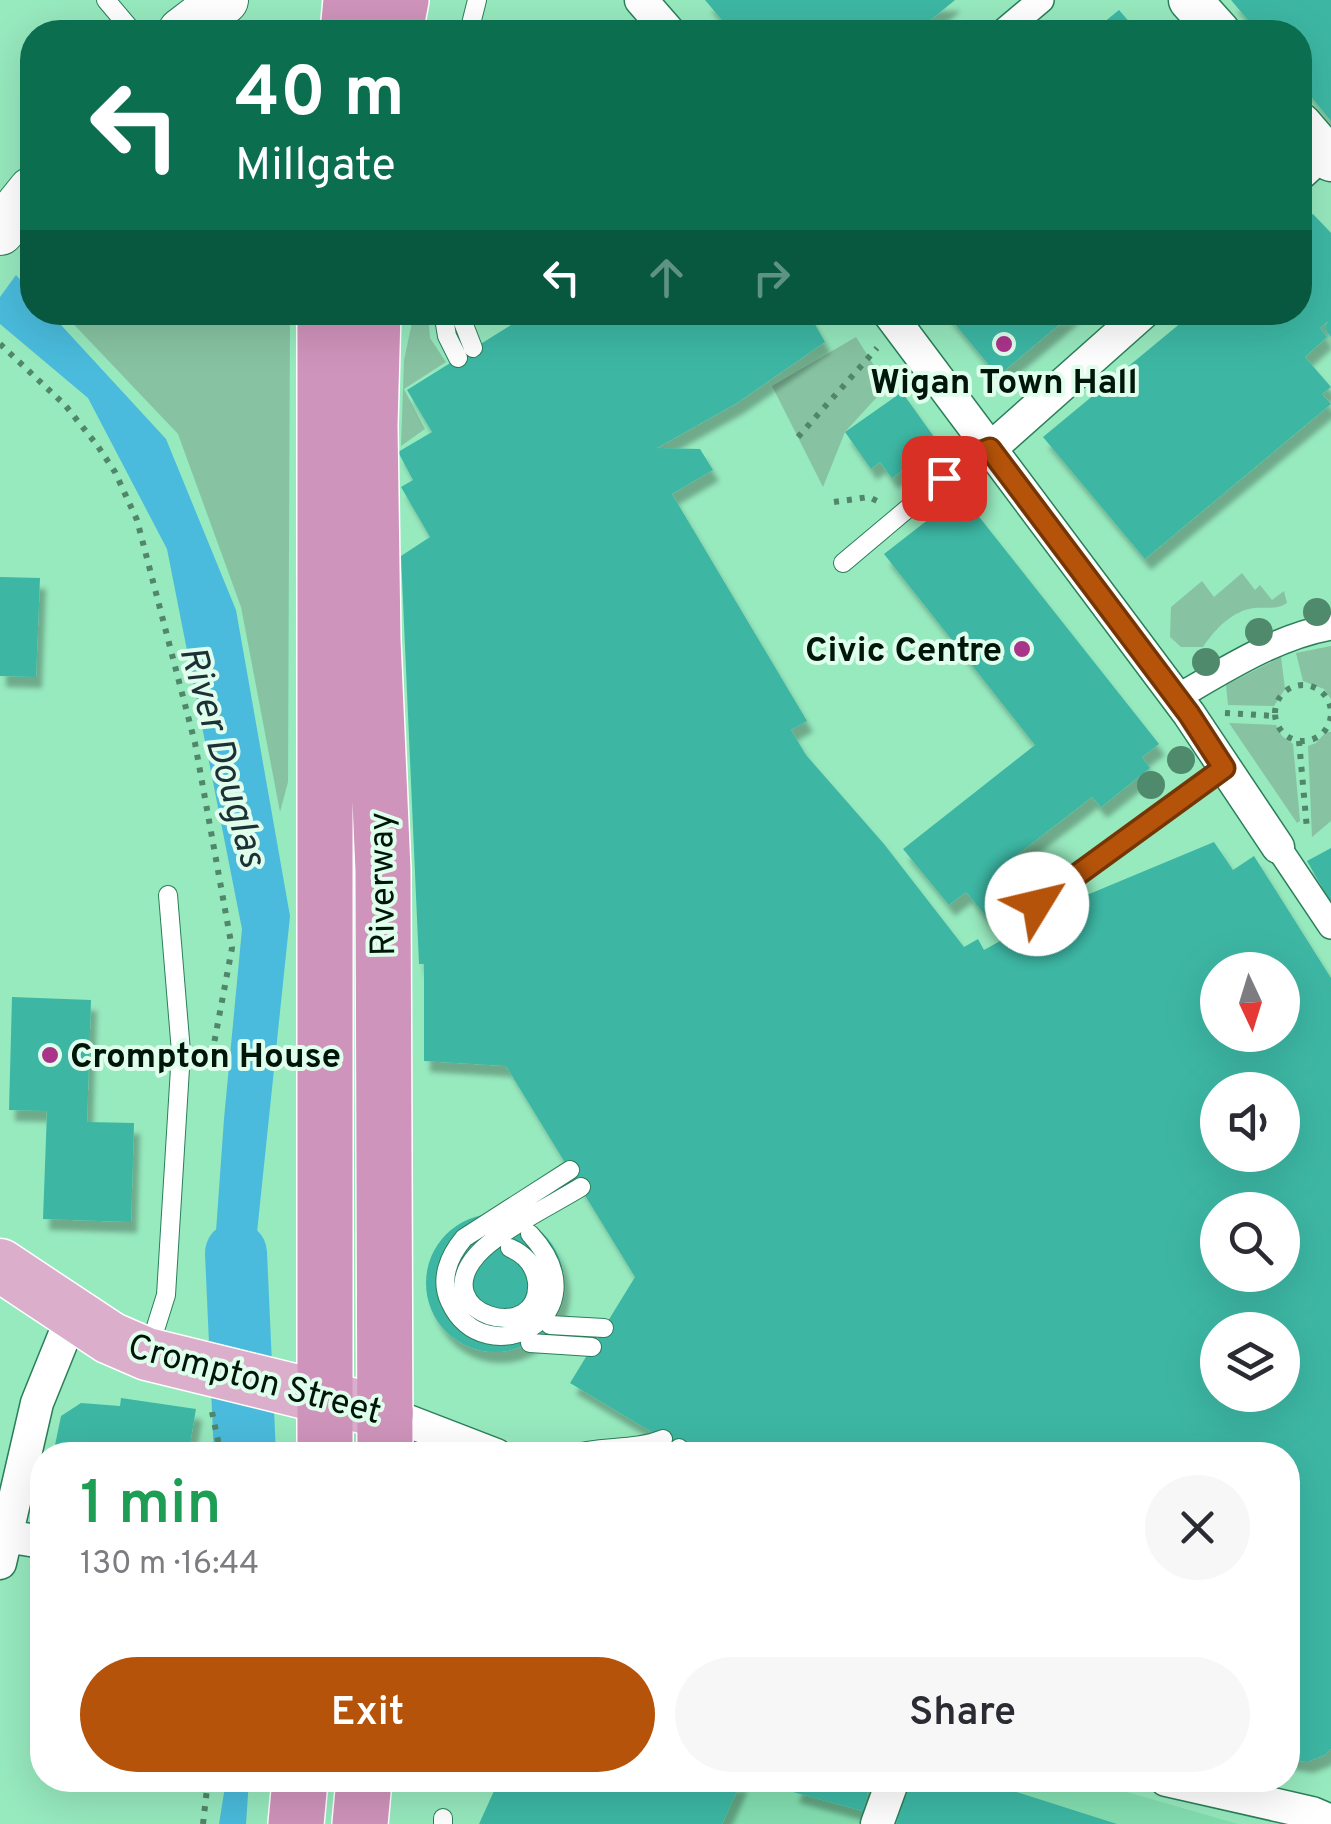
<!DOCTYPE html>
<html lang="en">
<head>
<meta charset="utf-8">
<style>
	:root { --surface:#fff; --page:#f7f7f7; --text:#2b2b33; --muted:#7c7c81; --accent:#b45309 }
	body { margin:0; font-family:Overpass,sans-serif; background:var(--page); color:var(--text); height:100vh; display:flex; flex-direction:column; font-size:38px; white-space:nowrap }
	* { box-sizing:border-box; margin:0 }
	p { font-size:32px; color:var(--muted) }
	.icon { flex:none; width:55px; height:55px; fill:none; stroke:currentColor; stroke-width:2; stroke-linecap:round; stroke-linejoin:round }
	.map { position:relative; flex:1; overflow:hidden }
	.drawer { position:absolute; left:30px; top:1442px; width:1270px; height:350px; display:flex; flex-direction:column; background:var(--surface); border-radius:40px; box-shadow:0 10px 40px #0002 }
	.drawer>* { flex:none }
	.guide { position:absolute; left:20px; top:20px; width:1292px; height:305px; border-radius:40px; box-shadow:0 10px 40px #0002; background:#0b6e4f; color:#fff; overflow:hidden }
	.needle { width:65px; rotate:176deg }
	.fabs { position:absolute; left:1200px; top:952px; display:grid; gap:20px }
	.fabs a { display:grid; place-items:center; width:100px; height:100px; border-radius:50%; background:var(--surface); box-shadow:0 10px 40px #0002; font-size:50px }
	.pin { position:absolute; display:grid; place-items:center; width:85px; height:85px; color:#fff; margin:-42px; border-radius:20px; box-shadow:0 5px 15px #0006 }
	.me { position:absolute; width:110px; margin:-55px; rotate:54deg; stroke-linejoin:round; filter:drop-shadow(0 0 8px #0008) }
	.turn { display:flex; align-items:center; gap:35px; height:210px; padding:0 50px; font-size:45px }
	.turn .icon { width:130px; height:130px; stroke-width:2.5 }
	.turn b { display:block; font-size:70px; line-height:85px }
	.lanes { display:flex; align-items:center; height:95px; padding:0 50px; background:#0003; justify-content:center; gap:50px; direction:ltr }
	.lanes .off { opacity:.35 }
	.round { display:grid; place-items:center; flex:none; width:105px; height:105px; border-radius:52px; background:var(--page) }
	.head { display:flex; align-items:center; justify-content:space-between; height:170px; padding:0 50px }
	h1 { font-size:60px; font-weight:600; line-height:75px; color:#1e9e55 }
	.button { display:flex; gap:20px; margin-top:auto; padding:20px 50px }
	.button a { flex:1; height:115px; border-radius:60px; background:var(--accent); color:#fff; font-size:40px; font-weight:600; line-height:115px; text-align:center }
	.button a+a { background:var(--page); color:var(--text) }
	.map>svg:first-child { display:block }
</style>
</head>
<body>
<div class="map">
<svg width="1331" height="1824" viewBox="0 0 1331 1824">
	<defs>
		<filter id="shadow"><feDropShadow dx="6" dy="11" stdDeviation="2.5" flood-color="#0004"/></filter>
	</defs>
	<rect width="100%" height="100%" fill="#97e9be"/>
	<!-- built -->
	<path fill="#83dfb0" d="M506,1780h579l153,44h-750z"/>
	<!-- green -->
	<path fill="#87c3a3" d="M63,313h227l-2,469 -8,30 -39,-205 -63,-173z
		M414,313h14l2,25 16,24 -42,27 21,40 -24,17 3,-86z
		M856,337l31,49 -42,46 -22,55 -51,-101z
		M1242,573l13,17 5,-5 12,15 12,-9 3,12c-11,7 -19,4 -32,5 -22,2 -40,21 -52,39h-22l-11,-10 1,-30 31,-26 12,16z
		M1331,646v53l-7,-10 -21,-8 -7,-28z
		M1281,657l4,32 -11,17 -46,-1 -2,-20z
		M1229,723l47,2 6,11 11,8 7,77 -3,2z
		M1326,732h5v89l-19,16 -4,-91 8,-3z"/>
	<!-- water -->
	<path fill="#4abbdc" d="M16,275l16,18v19l18,1 116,126 70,171 54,306 -44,422 -37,-8 15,-211 18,-190 -75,-380 -79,-151 -88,-74v-27z
		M226,1416l35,6 -1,33h-26z
		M226,1780h23l-3,44h-27z"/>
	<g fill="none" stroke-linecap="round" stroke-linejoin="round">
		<!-- river -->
		<path stroke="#4abbdc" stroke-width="62" d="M236,1253l9,202"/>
	</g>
	<!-- building -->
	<path fill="#3db7a4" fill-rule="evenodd" filter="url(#shadow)" d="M705,0h250l-39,32h-184z
		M1231,0h100v121l-31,-38v-51h-42z
		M1119,10l19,22h-46z
		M1313,214l18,19v104l-6,-8 3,-8 -8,7 7,9 -22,20 26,30 -9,7 9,10 -186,155 -102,-122 151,-125h106v-87z
		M532,312h276l17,30 -88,61 -80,45 43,1 13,21 -41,24 135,227 -16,9 15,25 78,89 80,103 14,-8 6,11 86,-48 144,-60 19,28 21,-14 77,122v771l-6,6 -18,7 -19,-3v-304h-598l-120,-72 65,-106 -129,-211 -82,-5v-97h-5l-18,-408 29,-19 -29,-50 12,-7 -15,-28 34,-20 -25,-42zM1218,970h64v65h-64zM1218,1090h64v65h-64zM1218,1210h64v65h-64zM1218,1330h64v65h-64z
		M945,312h129l-76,64z
		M902,392l37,52 -47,34 -12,-16 -9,7 -26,-37z
		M961,494l198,250 -17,13 8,11 -49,39 -9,-10 -83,64 24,30 -12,9 -35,16 -20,-24 -17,13 -46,-56 132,-104 -151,-191z
		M0,577l40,1 -4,99 -36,-1z
		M1331,848v55l-24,-42z
		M12,997l79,3 -4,122 47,1 -3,99 -88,-3 4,-108 -38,-1z
		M426 1283a69 69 0 1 1 138 0a69 69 0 1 1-138 0Z
		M121,1398l75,11 -8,46h-135l8,-39 20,-13 39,3z
		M499,1780h243l-20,44h-243z
		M797,1780h74l-8,31 -70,-19z
		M910,1780h69l138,44h-221z"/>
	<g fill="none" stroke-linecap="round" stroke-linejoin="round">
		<defs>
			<path id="service" d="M106,0l27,32
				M469,32l8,-32
				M443,312l4,24 11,22
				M459,312l14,36
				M843,563l126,-106 21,-8
				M1037,903l187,-135
				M530,1234c76,82 -45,143 -80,68 -11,-23 -1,-46 14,-64l106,-68
				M510,1248c14,6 25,17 27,34 5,65 -112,33 -60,-27 21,-24 75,-50 104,-68
				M550,1325l54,3
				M530,1343l62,4
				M149,1349l17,-54 15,-243 -13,-157
				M569,1455c33,-10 64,-4 94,-16
				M672,1455l7,-7
				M443,1818v6"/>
			<path id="pedestrian" d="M1003,32l38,-32
				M1176,698c47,-27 101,-62 155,-71
				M1278,847l53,79"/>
			<path id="minor" d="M641,0l28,32
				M1300,174l24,-22
				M888,312l301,402 89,133
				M990,449l154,-137
				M387,1413l109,42
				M6,1536l36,6
				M0,1563l37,-160 36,-89
				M1166,1780l146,33 19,8
				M877,1824l16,-44"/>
			<path id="tertiary" d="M1190,0l29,32
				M1300,124l31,36"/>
			<path id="secondary" d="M182,32l42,-32
				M0,231l32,-40"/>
			<path id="primary" d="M0,1265l110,73 37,16 240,59"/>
			<path id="trunk" d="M348,32l3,-32
				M395,32l6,-32
				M325,312v1143
				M373,312l-3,113 3,215 10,230 2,585
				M296,1824l4,-44
				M360,1824l4,-44"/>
		</defs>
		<!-- service casing -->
		<use href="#service" stroke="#2a7f59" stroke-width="20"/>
		<!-- pedestrian casing -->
		<use href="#pedestrian" stroke="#2a7f59" stroke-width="28"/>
		<!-- minor casing -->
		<use href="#minor" stroke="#2a7f59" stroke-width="35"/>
		<!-- tertiary casing -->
		<use href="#tertiary" stroke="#2a7f59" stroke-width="45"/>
		<!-- secondary casing -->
		<use href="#secondary" stroke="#2a7f59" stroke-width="50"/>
		<!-- primary casing -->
		<use href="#primary" stroke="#fff" stroke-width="55"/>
		<!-- trunk casing -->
		<use href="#trunk" stroke="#fff" stroke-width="58"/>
		<!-- path -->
		<path stroke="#50866a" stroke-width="6" stroke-dasharray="5 8" stroke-linecap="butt" d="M0,344l65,61 32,40 18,27 22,48 58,223 37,205 -19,101 -10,1
			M798,437l79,-89
			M834,502l35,-5 10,5
			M1275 713a28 28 0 1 1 56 0a28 28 0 1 1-56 0Z
			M1225,713l50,3
			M1299,741l8,88
			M212,1412l9,43
			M203,1824l5,-44"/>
		<!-- service -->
		<use href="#service" stroke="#fff" stroke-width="18"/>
		<!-- pedestrian -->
		<use href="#pedestrian" stroke="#fff" stroke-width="25"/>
		<!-- minor -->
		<use href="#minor" stroke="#fff" stroke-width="32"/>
		<!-- tertiary -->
		<use href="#tertiary" stroke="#fff" stroke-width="42"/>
		<!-- secondary -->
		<use href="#secondary" stroke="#fff" stroke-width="48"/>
		<!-- primary -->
		<use href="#primary" stroke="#dbafcc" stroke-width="52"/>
		<!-- trunk -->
		<use href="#trunk" stroke="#cf94bb" stroke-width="55"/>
	</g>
	<!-- trees -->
	<g fill="#508a6d">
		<circle cx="1317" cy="612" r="14"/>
		<circle cx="1259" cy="632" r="14"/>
		<circle cx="1206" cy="662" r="14"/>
		<circle cx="1181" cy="760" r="14"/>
		<circle cx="1151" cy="785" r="14"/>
	</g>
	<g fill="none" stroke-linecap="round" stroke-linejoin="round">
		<defs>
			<path id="route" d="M944,478l25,-21 21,-8 199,265 35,54 -187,136"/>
		</defs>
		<!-- route casing -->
		<use href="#route" stroke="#753606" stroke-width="25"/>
		<!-- route -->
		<use href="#route" stroke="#b45309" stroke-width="18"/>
	</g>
	<!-- markers -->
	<g fill="#ab348b" stroke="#dffeec" stroke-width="4">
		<circle cx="1004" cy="344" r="10"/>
		<circle cx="1022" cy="649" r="10"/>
		<circle cx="50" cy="1055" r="10"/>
	</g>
	<g text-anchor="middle" stroke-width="8" stroke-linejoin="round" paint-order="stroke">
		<!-- poi labels -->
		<g font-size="35" font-weight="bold" fill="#00160a" stroke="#dffeec">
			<text x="1004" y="393">Wigan Town Hall</text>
			<text x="1002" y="661" text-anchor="end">Civic Centre</text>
			<text x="70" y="1067" text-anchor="start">Crompton House</text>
		</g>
		<!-- street labels -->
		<g font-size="35" fill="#00160a" stroke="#dffeec">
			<text transform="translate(381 884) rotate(-91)" y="12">Riverway</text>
			<text transform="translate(255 1378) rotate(15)" y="12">Crompton Street</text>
		</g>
		<!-- water labels -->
		<g font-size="38" font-style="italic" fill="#1c3036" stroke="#dffeec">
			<text transform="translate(224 756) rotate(74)" y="13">River Douglas</text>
		</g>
	</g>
</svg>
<div class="fabs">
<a><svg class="needle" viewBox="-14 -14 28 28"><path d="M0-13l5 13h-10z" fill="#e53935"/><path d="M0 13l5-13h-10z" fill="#7c7c81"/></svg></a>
<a><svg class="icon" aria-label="sound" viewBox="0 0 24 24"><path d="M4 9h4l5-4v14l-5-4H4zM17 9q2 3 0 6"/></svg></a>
<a><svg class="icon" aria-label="search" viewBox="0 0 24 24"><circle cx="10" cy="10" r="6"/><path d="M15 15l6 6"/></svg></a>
<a><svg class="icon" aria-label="layers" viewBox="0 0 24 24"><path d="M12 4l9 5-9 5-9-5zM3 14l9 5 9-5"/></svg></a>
</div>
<div class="pin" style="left:944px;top:478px;background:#d93025"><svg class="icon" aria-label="arrive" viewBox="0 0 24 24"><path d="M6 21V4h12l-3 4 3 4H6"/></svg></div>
<svg class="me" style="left:1037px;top:904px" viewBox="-20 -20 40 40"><circle r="19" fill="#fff"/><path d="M0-13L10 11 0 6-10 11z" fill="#b45309"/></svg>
<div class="guide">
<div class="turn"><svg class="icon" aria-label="left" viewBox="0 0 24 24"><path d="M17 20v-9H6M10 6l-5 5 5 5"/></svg><div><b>40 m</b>Millgate</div></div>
<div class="lanes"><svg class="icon" aria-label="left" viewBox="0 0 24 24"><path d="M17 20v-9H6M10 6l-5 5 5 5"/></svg><svg class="icon off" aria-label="ahead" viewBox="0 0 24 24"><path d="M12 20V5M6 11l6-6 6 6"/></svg><svg class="icon off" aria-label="right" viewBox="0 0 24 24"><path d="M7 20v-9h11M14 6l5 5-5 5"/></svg></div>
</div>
<section class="drawer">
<div class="head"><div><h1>1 min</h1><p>130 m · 16:44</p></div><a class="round"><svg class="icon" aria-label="close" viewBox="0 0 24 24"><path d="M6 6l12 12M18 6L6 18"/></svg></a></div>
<div class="button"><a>Exit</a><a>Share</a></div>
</section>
</div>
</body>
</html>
